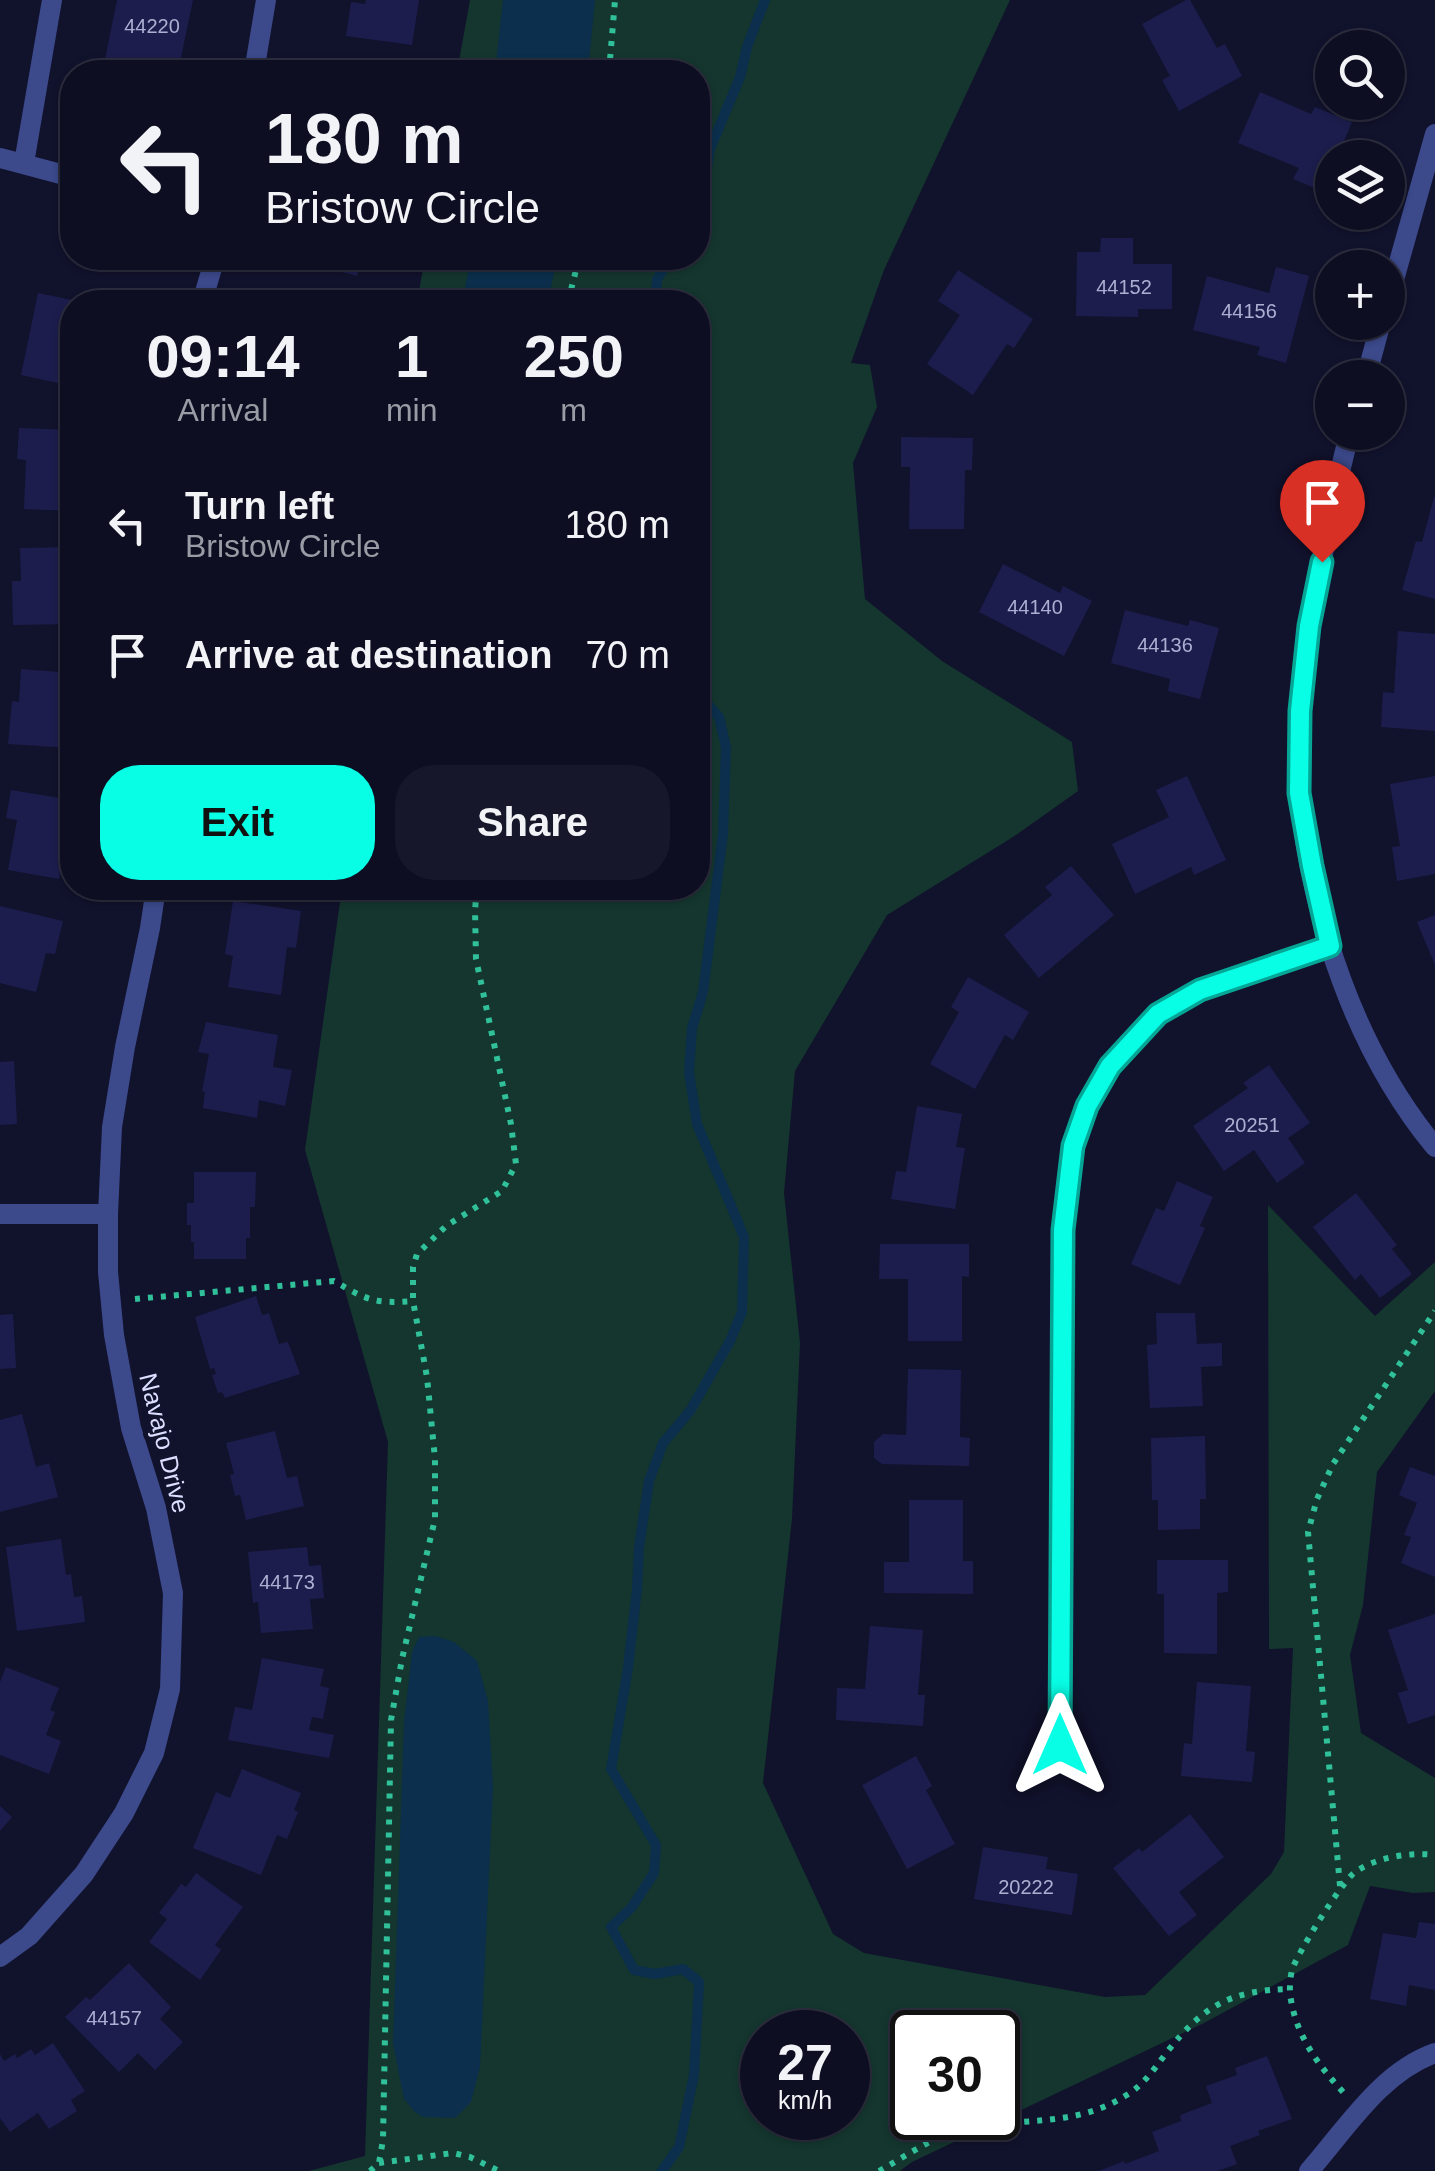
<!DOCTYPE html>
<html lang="en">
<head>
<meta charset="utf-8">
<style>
	:root { --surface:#0d0e21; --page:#16172a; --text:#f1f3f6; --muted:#9a9ca5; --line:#2d2e3f; --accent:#08ffe6 }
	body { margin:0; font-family:Arial,sans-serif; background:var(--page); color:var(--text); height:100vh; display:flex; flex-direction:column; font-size:38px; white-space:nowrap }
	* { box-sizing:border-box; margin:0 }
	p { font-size:32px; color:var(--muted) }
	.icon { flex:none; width:55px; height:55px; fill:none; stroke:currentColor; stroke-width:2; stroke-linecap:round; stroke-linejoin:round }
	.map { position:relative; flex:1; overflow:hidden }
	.side { position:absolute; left:60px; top:290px; width:650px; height:610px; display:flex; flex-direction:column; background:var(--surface); border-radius:40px; box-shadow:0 2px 8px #0004,0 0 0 2px var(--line) }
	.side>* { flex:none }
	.guide { position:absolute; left:60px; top:60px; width:650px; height:210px; border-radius:40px; box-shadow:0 2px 8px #0004,0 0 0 2px var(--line); background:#0d0e21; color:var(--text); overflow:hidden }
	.buttons { position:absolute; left:1315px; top:30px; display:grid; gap:20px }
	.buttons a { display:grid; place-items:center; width:90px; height:90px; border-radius:50%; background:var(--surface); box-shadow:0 2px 8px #0004,0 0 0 2px var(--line); font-size:50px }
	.speed { position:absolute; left:740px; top:2010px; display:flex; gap:20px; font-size:50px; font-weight:700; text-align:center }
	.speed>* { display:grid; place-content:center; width:130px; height:130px; border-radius:50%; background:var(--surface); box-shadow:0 2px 8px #0004,0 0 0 2px var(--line); line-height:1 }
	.speed small { font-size:25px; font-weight:400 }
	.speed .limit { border:5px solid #111; border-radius:15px; background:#fff; color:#111 }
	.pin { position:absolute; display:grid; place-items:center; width:85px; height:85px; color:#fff; margin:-102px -42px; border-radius:50% 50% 50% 0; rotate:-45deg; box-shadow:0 0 10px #0007 }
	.pin .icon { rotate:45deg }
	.me { position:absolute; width:110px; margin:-55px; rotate:0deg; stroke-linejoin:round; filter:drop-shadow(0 0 8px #0008) }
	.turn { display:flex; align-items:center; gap:35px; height:210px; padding:0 40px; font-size:45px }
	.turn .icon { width:130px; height:130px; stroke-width:2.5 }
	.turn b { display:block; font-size:70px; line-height:85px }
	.eta { display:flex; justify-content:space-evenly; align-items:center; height:170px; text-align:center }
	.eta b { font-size:60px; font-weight:700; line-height:70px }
	.cta { display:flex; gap:20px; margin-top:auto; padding:20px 40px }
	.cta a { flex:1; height:115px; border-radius:40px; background:var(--accent); color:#111; font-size:40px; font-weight:700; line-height:115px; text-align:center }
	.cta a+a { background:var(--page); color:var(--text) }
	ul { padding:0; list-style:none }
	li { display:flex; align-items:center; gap:30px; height:130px; padding:0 40px }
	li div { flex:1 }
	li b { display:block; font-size:38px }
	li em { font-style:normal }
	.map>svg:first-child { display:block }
</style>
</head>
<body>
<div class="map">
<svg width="1435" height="2171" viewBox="0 0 1435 2171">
	<rect width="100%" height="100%" fill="#11122c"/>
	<!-- green -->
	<path fill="#14362e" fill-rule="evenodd" d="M470,0h540l-126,270 -33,93 19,2 7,42 -24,56 12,136 77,62 130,81 6,49 -65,46 -126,78 -92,156 -11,122 16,150 -8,176 -29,264 70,151 31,19 241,44 40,-2 126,-121 13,-22 9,-204 -24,1 -1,-444 107,111 60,-54v129l-58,81 -14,133 -13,50 11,78 74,45v114l-22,1 -43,-7 -22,59 -144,78 -292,139 -12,9h-591l56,-15 23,-714 -83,-292 37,-262h356v-586h-281l8,-44h273v-186h-241zM762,2032h86v86h-86zM912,2032h86v86h-86z"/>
	<!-- water -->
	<path fill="#0b2f4c" d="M503,0h92l-7,72h-93z
		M471,258h86l-9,44h-86z
		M435,1636l19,6 23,19 11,40 5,86 -13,280 -9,35 -16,16 -32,-1 -8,-5 -11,-13 -11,-55 11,-322 8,-70 7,-15z"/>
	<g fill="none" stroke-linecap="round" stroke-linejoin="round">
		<!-- stream -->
		<path stroke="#0b2f4c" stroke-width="10" d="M698,205l5,-9 7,-47 30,-72 7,-30 18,-47
			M655,302l2,-22 12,-22
			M662,2171l17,-24 15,-72 5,-93 -16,-13 -28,5 -21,-4 -23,-43 21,-20 22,-34 2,-28 -45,-76 17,-101 9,-79 2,-42 10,-66 14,-38 27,-32 40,-70 12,-29 2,-75 -47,-113 -8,-52 3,-44 11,-36 20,-158 3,-87 -7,-30 -21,-24"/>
	</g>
	<!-- building -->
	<path fill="#1d1d4d" d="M117,0h76l-15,72h-72l1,-2 -4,-1z
		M366,0h53l-7,45 -66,-9 5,-34 14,2z
		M1186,0h4l27,48 8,-4 17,32 -63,35 -17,-31 8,-4 -28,-52z
		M1260,92l51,22 4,-7 37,15 -15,36h-5v9l-10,24 -29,-12 6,-11 -61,-25z
		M1101,238h32v26h39v45h-34v8l-62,-1 1,-64h23z
		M303,258h59l-5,18 -55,-15z
		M1276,267l33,9 -23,87 -29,-8 3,-8 -67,-17 14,-54 62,17z
		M958,270l75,49 -19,29 -7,-4 -34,51 -46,-31 33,-49 -22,-14z
		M38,293l34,7v86l-51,-11z
		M281,295l24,6 -1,1h-25z
		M19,428l53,2v81l-48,-2 2,-49 -9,-1z
		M901,437l72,1 -1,32h-7l-1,59h-55l1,-62h-9z
		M1434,497h1v102l-33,-9 14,-49 6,1z
		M72,547v77l-59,1 -1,-44h9l-1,-33z
		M1003,564l57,29 3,-7 29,15 -28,55 -85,-44z
		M1125,610l63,16 2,-6 29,8 -19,71 -32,-8 2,-12 -59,-16z
		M1398,631l37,3v97l-54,-4 2,-35 11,1z
		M21,669l51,4 -2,75 -62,-4 4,-43 7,1z
		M1187,776l39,84 -32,15 -3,-8 -56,27 -23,-50 57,-27 -13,-27z
		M1435,776v98l-38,7 -5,-34 8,-1 -10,-62z
		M11,790l61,10v34l-6,-1 -7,46 -51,-9 9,-50 -11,-2z
		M1071,866l43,49 -75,63 -35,-43 48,-40 -7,-8z
		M233,901l68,10 -5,37 -9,-1 -6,48 -53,-8 5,-31 -8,-2z
		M0,906l63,15 -8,33 -9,-1 -10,39 -36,-9z
		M1435,915v50l-18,-43z
		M968,977l61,35 -16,28 -8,-5 -30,54 -45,-25 29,-52 -8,-5z
		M206,1022l72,13 -5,32 19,3 -7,36 -26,-6 -2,18 -54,-10 2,-16 -3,-1 7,-37 -11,-2z
		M14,1061l3,63 -17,1v-63z
		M1269,1065l41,58 -22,15 17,25 -28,20 -23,-33 -30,21 -31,-45 55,-38 -5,-5z
		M917,1106l45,8 -6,33 9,1 -10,61 -64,-10 5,-28 10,1z
		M194,1172h62l-1,35h-5v31h-4v21h-52v-17h-3v-17h-4v-22h7z
		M1177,1181l36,16 -13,29 5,2 -25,57 -49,-21 25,-56 8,3z
		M1356,1193l41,52 -5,4 20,25 -32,24 -19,-24 -6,6 -42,-53z
		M880,1244h89v33l-7,-1v65h-54v-62h-29z
		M256,1296l6,19 7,-2 10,31 9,-2 12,32 -75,24 -3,-6 -4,1 -6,-18 4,-1 -2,-6 -4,1 -15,-52z
		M1156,1313h39l2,31 25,-1v23l-21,1 2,39 -53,2 -3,-63 10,-1z
		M13,1314l3,54 -16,1v-54z
		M908,1369l53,1 -1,67 10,1 -1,28 -87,-2 -8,-6v-16l9,-8 23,1z
		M22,1414l14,53 13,-4 9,34 -58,15v-92z
		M275,1431l12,47 10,-2 7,30 -58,14 -6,-25 -5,1 -5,-21 4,-1 -8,-31z
		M1205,1436l1,63h-6v30l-42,1v-30h-6l-1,-62z
		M1410,1467l25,9v101l-34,-14 10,-26 -7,-2 13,-32 -18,-8z
		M909,1500h54v61h10v33l-89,-1v-31h25z
		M61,1539l5,36 5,-1 3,23 8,-1 3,26 -68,9 -11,-84z
		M307,1547l2,19 12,-1 3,33 -14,1 3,30 -52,4 -3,-31 -5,1 -5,-51z
		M1157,1560h71v32l-11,1v61l-53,-1v-59h-7z
		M1435,1614v101l-27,9 -10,-31 10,-3 -20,-60z
		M870,1626l53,4 -5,65h7l-2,31 -87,-6 1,-32 28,1z
		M262,1658l62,11 -4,17 9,2 -6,31 -11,-2 -3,13 25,5 -5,23 -101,-18 7,-33 17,3z
		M6,1667l53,21 -9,22 5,2 -9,23 15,6 -12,33 -49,-19v-73z
		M1197,1682l54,4 -5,65 9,1 -3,30 -71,-6 3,-33 8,1z
		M916,1756l16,30 -6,4 29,54 -48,25 -45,-84z
		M242,1769l59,24 -7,17 4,2 -11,27 -10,-4 -16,40 -68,-27 23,-56 14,6z
		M0,1806l12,11 -12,14z
		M1190,1814l34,43 -45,35 18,23 -28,21 -56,-68 26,-20 3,4z
		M983,1847l65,10 -2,12 32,5 -6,41 -98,-16z
		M196,1873l47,34 -28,38 6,5 -21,30 -51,-38 18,-23 -8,-6 22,-29 5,3z
		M1419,1922l16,2v66l-26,-5 -3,21 -36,-7 13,-66 33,5z
		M129,1963l42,44 -11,12 23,23 -28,28 -17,-17 -19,19 -54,-55 21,-20 4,3z
		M53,2043l32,48 -14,9 6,11 -28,18 -11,-16 -28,19 -10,-14v-64l4,7 11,-7 2,4 14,-9 4,6z
		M1267,2056l25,63 -34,12 2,4 -30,11 7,18 -19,7h-119l25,-10 1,3 34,-13 -7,-19 29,-11 -1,-6 32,-12 -6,-17 31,-11 -2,-7z"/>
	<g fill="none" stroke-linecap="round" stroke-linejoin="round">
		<!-- path -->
		<path stroke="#30c09a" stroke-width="6" stroke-dasharray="5 8" stroke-linecap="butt" d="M609,72l6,-72
			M568,302l11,-44
			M135,1299l199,-18c33,19 40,23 79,20
			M1340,1886l-32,-354 9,-33 16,-35 102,-153
			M1343,2092c-24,-26 -46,-55 -52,-92 -2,-8 -1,-22 1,-30 5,-16 49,-87 62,-97 21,-16 56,-21 81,-18
			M379,2163l74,-10 17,4 29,14
			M370,2171l9,-8 4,-23 8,-420 11,-61 33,-140v-60l-8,-82 -14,-76v-34l4,-13 29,-28 56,-35 14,-27 -5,-40 -35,-165 -1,-49 2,-22
			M879,2171c31,-17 61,-40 97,-45 51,-7 103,-1 149,-30 19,-11 29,-27 42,-44 37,-47 64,-62 124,-63"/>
		<!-- street -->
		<path stroke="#3c498b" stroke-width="20" d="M254,72l12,-72
			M0,158l72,19
			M24,163l28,-163
			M1388,301l47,-167
			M202,302l13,-44
			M1366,378l15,-56
			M1350,432c-12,42 -19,85 -28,127 -12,63 -22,126 -22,190 -1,15 -2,31 -1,46 13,124 56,255 136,352
			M0,1214h108
			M1060,1745l3,-515 10,-83 14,-41 22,-40 50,-52 42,-24 128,-44
			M0,1957l29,-21 55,-62 40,-61 30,-60 16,-64 3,-96 -17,-85 -25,-80 -17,-93 -6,-63v-58l4,-87 13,-80 25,-119 6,-40
			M1309,2171c37,-42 72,-99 126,-118"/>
	</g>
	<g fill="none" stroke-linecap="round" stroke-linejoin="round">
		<defs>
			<path id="route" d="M1060,1745l3,-515 10,-84 14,-40 23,-40 48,-52 42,-24 130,-44 -18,-80 -13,-73 1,-82 9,-85 13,-64"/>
		</defs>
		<!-- route casing -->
		<use href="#route" stroke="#05a696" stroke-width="25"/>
		<!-- route -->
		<use href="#route" stroke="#08ffe6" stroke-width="18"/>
	</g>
	<g text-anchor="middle" stroke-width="10" stroke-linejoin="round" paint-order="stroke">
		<!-- number labels -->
		<g font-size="20" fill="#acaed2">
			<text x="152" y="33">44220</text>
			<text x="1124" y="294">44152</text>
			<text x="1249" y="318">44156</text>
			<text x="1035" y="614">44140</text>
			<text x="1165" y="652">44136</text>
			<text x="1252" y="1132">20251</text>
			<text x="287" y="1589">44173</text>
			<text x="1026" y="1894">20222</text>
			<text x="114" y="2025">44157</text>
		</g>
		<!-- street labels -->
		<g font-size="25" fill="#dcdfff" stroke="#11122c">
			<text transform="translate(165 1443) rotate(76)" y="9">Navajo Drive</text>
		</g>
	</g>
</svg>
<div class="buttons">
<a><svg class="icon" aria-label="search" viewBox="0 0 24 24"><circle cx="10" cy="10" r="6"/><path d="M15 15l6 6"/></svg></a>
<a><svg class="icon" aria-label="layers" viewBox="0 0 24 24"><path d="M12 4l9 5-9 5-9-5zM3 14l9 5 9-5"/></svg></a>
<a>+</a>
<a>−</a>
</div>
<div class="speed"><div>27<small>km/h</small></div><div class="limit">30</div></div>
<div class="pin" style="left:1322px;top:562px;background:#d93025"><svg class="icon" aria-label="arrive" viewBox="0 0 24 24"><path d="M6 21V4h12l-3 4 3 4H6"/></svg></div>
<svg class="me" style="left:1060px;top:1745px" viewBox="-20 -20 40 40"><path d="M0-17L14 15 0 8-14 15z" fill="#08ffe6" stroke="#fff" stroke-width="4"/></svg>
<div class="guide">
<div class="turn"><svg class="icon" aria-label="left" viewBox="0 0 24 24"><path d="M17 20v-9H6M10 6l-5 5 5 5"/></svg><div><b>180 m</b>Bristow Circle</div></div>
</div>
<section class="side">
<div class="eta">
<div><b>09:14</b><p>Arrival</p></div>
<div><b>1</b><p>min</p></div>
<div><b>250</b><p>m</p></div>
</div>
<ul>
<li><svg class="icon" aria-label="left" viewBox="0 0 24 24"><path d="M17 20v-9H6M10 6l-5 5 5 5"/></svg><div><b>Turn left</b><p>Bristow Circle</p></div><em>180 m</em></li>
<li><svg class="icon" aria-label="arrive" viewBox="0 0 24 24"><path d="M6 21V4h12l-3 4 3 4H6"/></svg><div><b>Arrive at destination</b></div><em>70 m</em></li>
</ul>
<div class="cta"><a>Exit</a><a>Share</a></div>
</section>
</div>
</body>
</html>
